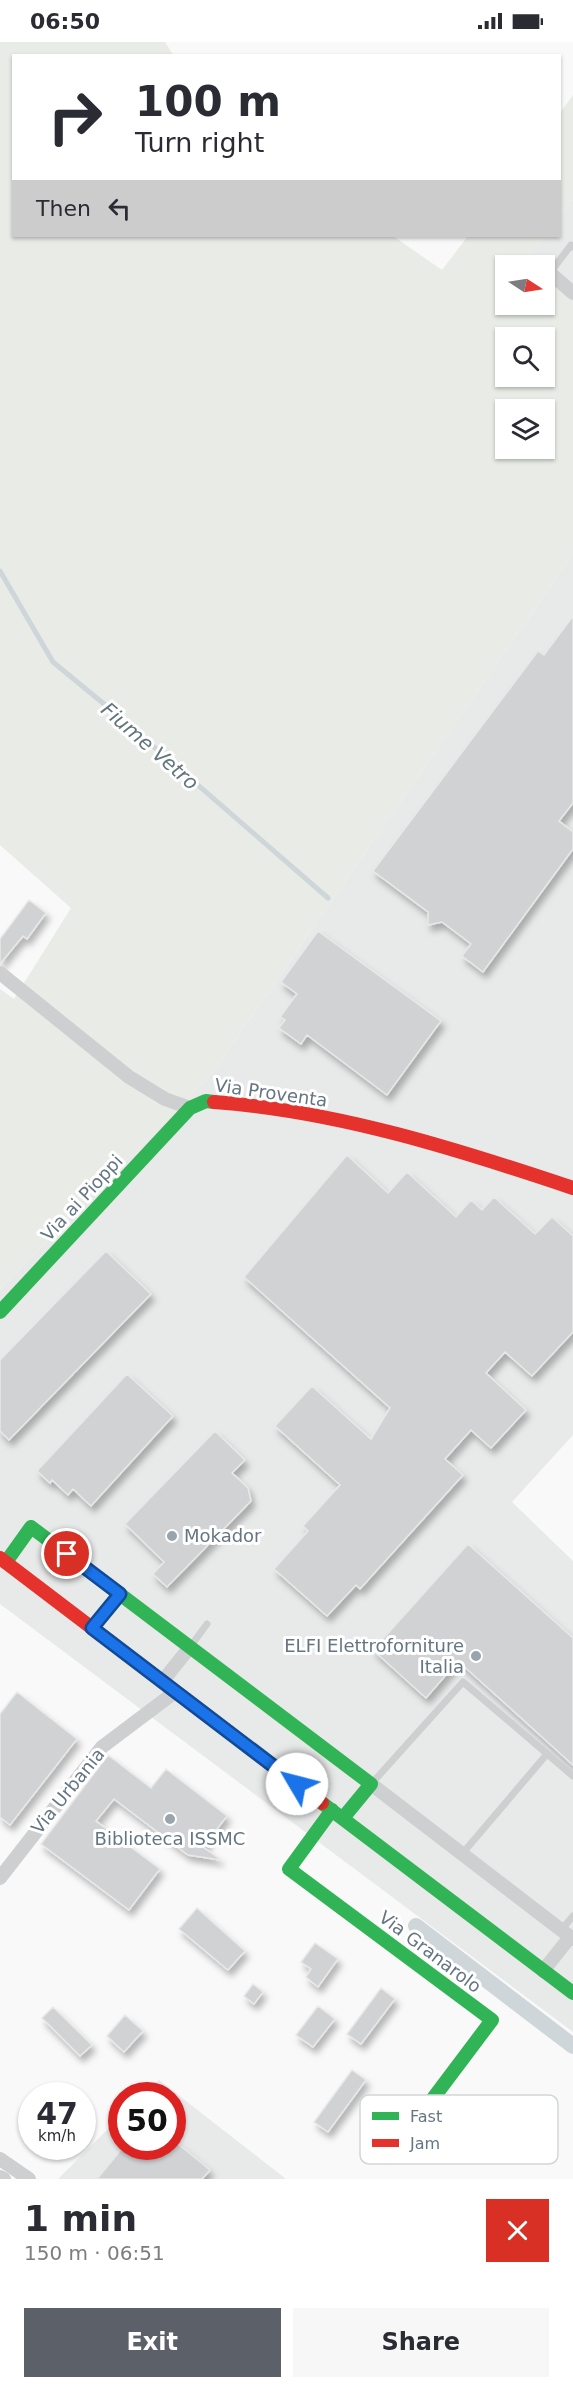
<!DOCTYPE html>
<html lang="en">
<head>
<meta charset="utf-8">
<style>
	:root { --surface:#fff; --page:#f7f7f7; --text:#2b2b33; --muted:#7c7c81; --accent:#5c6169 }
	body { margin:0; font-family:"DejaVu Sans",sans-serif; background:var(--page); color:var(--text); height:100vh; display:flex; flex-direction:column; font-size:22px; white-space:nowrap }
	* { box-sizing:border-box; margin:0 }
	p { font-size:20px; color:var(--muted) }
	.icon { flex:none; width:33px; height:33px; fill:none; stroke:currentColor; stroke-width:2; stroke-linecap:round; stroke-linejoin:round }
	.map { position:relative; height:2137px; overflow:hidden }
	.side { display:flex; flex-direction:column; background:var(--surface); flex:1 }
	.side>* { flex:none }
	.banner { position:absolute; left:12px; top:12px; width:549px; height:183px; border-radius:0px; box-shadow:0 2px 4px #0004; background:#fff; color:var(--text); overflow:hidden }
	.needle { width:39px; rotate:102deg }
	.tools { position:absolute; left:495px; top:213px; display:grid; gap:12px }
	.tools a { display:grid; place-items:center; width:60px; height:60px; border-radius:0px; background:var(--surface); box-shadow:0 2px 4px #0004; font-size:30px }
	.speed { position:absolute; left:18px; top:2040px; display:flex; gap:12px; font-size:30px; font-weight:700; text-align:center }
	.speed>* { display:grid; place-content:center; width:78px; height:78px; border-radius:50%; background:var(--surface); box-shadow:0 2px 4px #0004; line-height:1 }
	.speed small { font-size:15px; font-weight:400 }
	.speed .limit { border:9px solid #d22; background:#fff; color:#111 }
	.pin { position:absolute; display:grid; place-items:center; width:51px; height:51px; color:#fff; margin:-26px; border:3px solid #fff; border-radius:50%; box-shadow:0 2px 6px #0007 }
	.me { position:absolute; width:66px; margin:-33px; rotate:307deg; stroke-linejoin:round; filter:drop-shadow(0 0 4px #0008) }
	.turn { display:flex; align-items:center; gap:21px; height:126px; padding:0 24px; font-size:27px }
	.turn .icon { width:78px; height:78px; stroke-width:2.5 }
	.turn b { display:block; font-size:42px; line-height:51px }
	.then { display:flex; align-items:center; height:57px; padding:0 24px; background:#0003; gap:12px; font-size:22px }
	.round { display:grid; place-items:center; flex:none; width:63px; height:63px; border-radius:0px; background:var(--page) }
	.summary { display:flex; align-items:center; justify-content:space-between; height:102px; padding:0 24px }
	h1 { font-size:36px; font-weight:600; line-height:45px }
	.primary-button { display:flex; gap:12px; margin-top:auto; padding:12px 24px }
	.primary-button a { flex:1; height:69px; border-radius:0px; background:var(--accent); color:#fff; font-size:24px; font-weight:600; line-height:69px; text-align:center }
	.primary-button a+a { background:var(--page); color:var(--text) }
	.status { display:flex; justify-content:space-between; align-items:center; height:42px; padding:0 30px; background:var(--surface); direction:ltr }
	.status svg { height:16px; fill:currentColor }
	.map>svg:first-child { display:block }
</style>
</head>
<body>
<div class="status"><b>06:50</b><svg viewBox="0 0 49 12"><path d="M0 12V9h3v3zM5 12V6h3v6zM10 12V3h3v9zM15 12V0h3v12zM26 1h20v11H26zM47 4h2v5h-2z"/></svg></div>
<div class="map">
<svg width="573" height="2137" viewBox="0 0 573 2137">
	<defs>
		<filter id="shadow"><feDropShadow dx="3.5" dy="6" stdDeviation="3" flood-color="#0004"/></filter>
	</defs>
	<rect width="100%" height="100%" fill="#f9f9f9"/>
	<!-- built -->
	<path fill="#e8e9e9" d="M573,158v103l-28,-27 -1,-10 -10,-1 -8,-6 19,-23h15v-19z
		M573,512v881l-61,67 61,59v471l-573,-428v-315l210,-213z
		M159,2038l127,99h-228l63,-63 1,30h50v-50l-29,-1z"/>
	<!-- green -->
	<path fill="#e8ebe6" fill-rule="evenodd" d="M0,0h165l8,13 -159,1v180h379l49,34 26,-34h77l-18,23 7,6 -28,1v38h38l1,-28 28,27v251l-363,522 -210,213v-300l14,10 57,-91 -71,-63zM506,296h38v38h-38zM506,368h38v38h-38z
		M573,53v105l-13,17v-104z"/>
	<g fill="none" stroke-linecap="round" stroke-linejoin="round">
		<!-- stream -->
		<path stroke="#ced6d9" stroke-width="5" d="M0,529l53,91 62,51 213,185"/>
		<!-- canal -->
		<path stroke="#ced6d9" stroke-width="16" d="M416,1884l157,120"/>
	</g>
	<!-- building -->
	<path fill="#d0d2d3" stroke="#e8e8e8" stroke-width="1.5" filter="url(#shadow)" d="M573,574v187l-14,18 14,11v17l-90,123 -21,-16 9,-12 -29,-22 -14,3v-13l-55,-41 165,-220 6,4z
		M29,858l17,13 -19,26 -4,-3 -23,28v-25z
		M318,889l123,90 -54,74 -80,-60 -6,9 -22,-16 6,-8 -5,-3 17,-23 -16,-12z
		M347,1113l41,38 19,-21 49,45 15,-17 11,10 12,-13 41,37 17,-17 21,19v96l-41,44 -27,-24 -19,21 40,37 -35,38 -20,-18 -26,29 18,16 -103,114 -4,-4 -29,31 -53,-47 34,-38 -5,-5 37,-41 -65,-59 37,-40 59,53 19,-31 -146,-131z
		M106,1209l45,43 -142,146 -9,-9v-71z
		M127,1332l46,42 -82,90 -18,-17 -5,6 -16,-15 -2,3 -13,-12z
		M215,1389l30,29 -13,13 16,15 3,13 -84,86 -14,-13 11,-12 -39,-38z
		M468,1502l105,94v127l-115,-104 -32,37 -53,-48z
		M17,1650l60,47 -67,86 -10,-8v-103z
		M108,1713l43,33 15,-19 61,47 -24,31 18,13 -33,-5 -74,-56 -18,22 64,48 -31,41 -88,-66z
		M197,1866l48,43 -17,19 -49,-41z
		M315,1901l23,16 -20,28 -12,-10 5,-8 -10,-7z
		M253,1942l10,8 -9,12 -10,-8z
		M381,1946l14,11 -34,45 -14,-10z
		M318,1964l17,13 -22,28 -17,-12z
		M53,1965l39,38 -12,11 -38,-38z
		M125,1973l18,16 -19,21 -17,-16z
		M352,2028l14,10 -38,52 -14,-10z
		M172,2097l38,31 -8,9h-105l27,-33h48z"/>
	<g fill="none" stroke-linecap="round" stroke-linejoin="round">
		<!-- lane -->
		<path stroke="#cecfd0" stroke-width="7" d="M550,231l21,-28 2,2
			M190,1605l17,-23
			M373,1740l90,-100 110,94
			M462,1812l85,-100
			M561,1888l12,-14"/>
		<!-- street -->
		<path stroke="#cecfd0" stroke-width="14" d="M550,231l23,20
			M0,931l129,104 36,22 25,9
			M92,1586l28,-34
			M162,1640l28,-35
			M371,1742l202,155
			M0,1836l102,-131 73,-55
			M543,1929l27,-34
			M0,2117l29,20
			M0,2135l4,2"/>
		<!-- fast -->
		<path stroke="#30b455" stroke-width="14" d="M0,1270l190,-204 16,-7 8,1
			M6,1520l25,-35 340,257 -28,34
			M322,1761l251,190
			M332,1768l-43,59 203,151 -88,117"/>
		<!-- jam -->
		<path stroke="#e5322d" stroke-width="14" d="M214,1060c123,9 243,47 359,86
			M0,1516l322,245"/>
	</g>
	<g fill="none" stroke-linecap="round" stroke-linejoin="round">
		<defs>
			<path id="route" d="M67,1512l53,40 -28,34 205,156"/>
		</defs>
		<!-- route casing -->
		<use href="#route" stroke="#114b97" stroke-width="15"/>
		<!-- route -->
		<use href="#route" stroke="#1a73e8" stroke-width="10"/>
	</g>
	<!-- markers -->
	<g fill="#99a4ac" stroke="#fff" stroke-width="2">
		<circle cx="172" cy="1494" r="6"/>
		<circle cx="476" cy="1614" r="6"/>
		<circle cx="170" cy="1777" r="6"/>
	</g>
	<g text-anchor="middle" stroke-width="6" stroke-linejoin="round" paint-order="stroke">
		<!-- street labels -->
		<g font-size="18" fill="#657683" stroke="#fff">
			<text transform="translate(271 1051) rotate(8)" y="6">Via Proventa</text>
			<text transform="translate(82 1156) rotate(-47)" y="6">Via ai Pioppi</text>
			<text transform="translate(68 1749) rotate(-51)" y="6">Via Urbania</text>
			<text transform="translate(430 1910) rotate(37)" y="6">Via Granarolo</text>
		</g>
		<!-- poi labels -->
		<g font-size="18" fill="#657683" stroke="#fff" text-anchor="start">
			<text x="184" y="1500">Mokador</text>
			<text x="464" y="1610" text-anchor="end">ELFI Elettroforniture<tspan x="464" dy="21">Italia</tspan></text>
			<text x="170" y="1803" text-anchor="middle">Biblioteca ISSMC</text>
		</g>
		<!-- water labels -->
		<g font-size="20" font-style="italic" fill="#60757c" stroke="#fff">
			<text transform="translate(150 704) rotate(41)" y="7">Fiume Vetro</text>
		</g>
	</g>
	<!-- legend -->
	<rect x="360" y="2053" width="198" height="69" rx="9" fill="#fff" stroke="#d1d6da" stroke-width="1.5"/>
	<rect x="372" y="2070" width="27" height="8" fill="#30b455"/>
	<rect x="372" y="2097" width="27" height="8" fill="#e5322d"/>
	<g font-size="16" fill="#657683">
		<text x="410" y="2080">Fast</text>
		<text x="410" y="2107">Jam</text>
	</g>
</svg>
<div class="tools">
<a><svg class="needle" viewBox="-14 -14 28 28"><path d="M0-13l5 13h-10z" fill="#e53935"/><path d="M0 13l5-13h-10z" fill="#7c7c81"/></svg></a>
<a><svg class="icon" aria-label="search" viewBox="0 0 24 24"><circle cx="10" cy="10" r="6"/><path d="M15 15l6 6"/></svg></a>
<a><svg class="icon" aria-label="layers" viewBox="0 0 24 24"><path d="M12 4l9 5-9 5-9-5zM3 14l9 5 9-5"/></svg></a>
</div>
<div class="speed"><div>47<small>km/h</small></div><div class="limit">50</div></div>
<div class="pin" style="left:67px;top:1512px;background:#d93025"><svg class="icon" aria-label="arrive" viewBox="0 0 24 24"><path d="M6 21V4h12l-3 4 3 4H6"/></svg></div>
<svg class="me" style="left:297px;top:1742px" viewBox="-20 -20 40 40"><circle r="19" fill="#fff"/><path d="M0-13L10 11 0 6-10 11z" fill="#1a73e8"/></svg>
<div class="banner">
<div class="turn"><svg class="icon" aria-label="right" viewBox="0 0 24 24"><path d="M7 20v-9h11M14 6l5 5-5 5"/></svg><div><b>100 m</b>Turn right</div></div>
<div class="then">Then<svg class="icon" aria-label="left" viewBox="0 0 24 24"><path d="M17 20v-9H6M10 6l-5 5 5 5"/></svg></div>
</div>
</div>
<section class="side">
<div class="summary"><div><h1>1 min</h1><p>150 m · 06:51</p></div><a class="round" style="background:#d93025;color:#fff"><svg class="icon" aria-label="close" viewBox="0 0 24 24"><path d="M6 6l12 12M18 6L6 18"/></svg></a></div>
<div class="primary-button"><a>Exit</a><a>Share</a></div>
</section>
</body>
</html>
